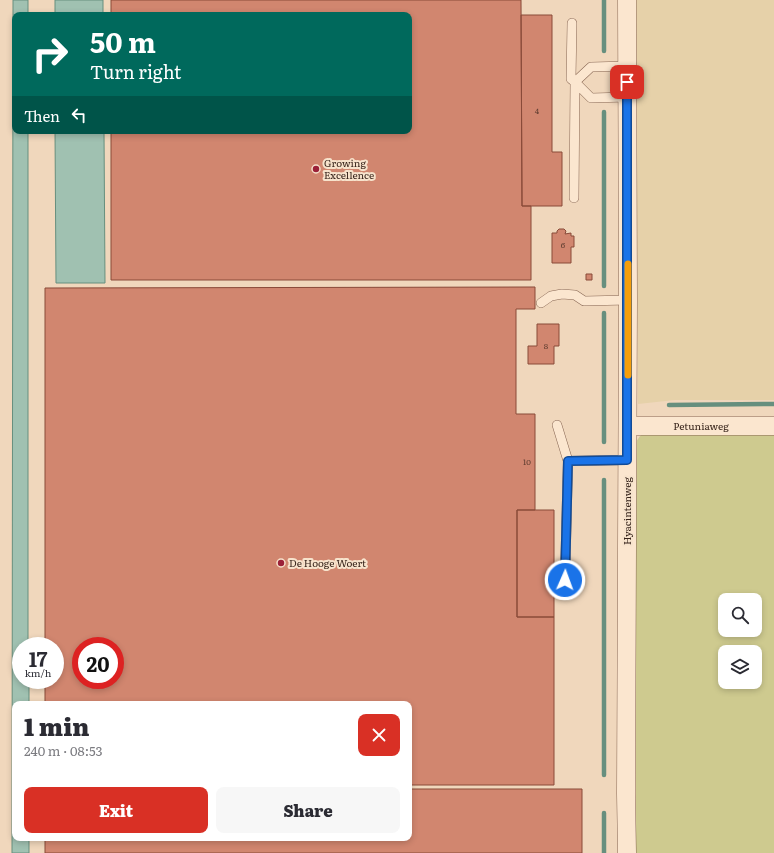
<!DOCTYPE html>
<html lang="en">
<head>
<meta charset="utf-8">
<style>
	:root { --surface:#fff; --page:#f7f7f7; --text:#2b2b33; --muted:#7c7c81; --accent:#d93025 }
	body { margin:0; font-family:Literata,serif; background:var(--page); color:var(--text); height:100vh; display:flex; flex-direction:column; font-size:15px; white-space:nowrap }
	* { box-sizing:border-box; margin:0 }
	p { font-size:13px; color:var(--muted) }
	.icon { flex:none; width:22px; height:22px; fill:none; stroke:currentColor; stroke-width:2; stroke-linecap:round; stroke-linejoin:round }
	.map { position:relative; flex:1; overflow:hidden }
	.side { position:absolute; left:12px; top:701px; width:400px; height:140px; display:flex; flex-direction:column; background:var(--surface); border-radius:8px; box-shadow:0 2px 6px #0003 }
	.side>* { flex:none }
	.top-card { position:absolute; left:12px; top:12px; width:400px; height:122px; border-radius:8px; box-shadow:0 2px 6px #0003; background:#00695c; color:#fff; overflow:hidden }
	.controls { position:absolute; left:718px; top:593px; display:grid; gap:8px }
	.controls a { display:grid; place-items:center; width:44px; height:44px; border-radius:8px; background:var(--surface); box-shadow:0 2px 6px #0003; font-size:20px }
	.speed { position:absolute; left:12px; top:637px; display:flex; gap:8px; font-size:20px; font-weight:700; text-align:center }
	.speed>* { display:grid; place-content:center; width:52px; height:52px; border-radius:50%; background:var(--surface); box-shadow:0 2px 6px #0003; line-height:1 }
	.speed small { font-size:10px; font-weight:400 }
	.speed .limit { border:6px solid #d22; background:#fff; color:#111 }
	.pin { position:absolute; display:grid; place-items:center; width:34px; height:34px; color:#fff; margin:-17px; border-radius:8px; box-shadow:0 2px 6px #0006 }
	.me { position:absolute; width:44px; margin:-22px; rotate:2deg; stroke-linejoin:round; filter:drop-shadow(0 0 3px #0008) }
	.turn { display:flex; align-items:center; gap:14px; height:84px; padding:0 12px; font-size:18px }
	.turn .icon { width:52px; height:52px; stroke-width:2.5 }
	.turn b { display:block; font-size:28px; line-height:34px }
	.then { display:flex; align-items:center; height:38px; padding:0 12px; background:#0003; gap:8px; font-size:15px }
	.round { display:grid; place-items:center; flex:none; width:42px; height:42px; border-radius:8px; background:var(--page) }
	.summary { display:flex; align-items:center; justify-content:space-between; height:68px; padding:0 12px }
	h1 { font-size:24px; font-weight:800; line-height:30px }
	.cta { display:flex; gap:8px; margin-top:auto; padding:8px 12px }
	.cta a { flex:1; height:46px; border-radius:8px; background:var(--accent); color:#fff; font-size:16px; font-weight:800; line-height:46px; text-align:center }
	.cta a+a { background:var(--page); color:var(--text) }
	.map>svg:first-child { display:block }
</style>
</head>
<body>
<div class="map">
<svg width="774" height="853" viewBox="0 0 774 853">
	<rect width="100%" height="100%" fill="#f0d7bc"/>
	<!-- farmland -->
	<path fill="#e6d1a9" d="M636,0h138v400h-99l-37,4z"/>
	<!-- green -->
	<path fill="#ceca8f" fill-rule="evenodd" d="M774,430v423h-138v-411l4,-6 5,-4zM725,600h30v30h-30zM725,652h30v30h-30z"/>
	<!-- water -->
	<path fill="#a0c1b1" stroke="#678f7e" d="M13,0h15v15h-13v116h13v515h-7v34h8v24h-14v134h14v15h-17z
		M55,0h48v15h-48z
		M55,131h49l1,152h-49z"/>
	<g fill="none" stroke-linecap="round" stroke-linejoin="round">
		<!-- stream -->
		<path stroke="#678f7e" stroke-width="4.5" d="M604,0v51
			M604,112v174
			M669,405l105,-1
			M604,442v-129
			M604,480v295
			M604,813v40"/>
	</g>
	<!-- building -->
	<path fill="#d1866f" stroke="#894a39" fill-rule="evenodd" d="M111,0h410l1,206h9v74h-420v-149h298v-116h-298z
		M521,15h31v137h10v54h-40z
		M559,229h5l2,2 -1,3 6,-1v3h3v11h-3v16h-19v-30h5v-2z
		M586,274h6v6h-6z
		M535,287v22h-19v105h19v96h-18v107h37v168h-145v-81h-364v-24h10v-34h-10v-358zM81,646h34v34h-34z
		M537,324h22v22h-5v18h-26v-18h9z
		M517,510h37v107h-37z
		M409,789h173v64h-537v-15h364z"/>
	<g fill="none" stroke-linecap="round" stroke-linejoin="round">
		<defs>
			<path id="service" d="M572,23l-1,56 4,3 -1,116
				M627,97l-36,1 -16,-16 16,-15 36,-1
				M541,303l10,-7 11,-2 13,1 9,6 44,-1
				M557,425l11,36 -3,119
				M568,461l59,-1"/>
			<g id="minor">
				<path d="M627,0l1,300 -2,494 1,59"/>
				<path id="s1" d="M628,426h146"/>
			</g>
		</defs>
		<!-- service casing -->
		<use href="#service" stroke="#886754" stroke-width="10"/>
		<!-- minor casing -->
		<use href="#minor" stroke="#886754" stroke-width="19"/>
		<!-- service -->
		<use href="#service" stroke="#fbe6cf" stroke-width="9"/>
		<!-- minor -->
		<use href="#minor" stroke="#fbe6cf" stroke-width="18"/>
	</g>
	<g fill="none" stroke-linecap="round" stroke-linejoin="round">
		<defs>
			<path id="route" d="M565,580l3,-119 59,-1v-378"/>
		</defs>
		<!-- route casing -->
		<use href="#route" stroke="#114b97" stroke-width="10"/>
		<!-- route -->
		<use href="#route" stroke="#1a73e8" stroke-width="7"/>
		<!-- slow -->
		<path stroke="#f59e0b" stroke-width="7" d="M628,375v-111"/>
	</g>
	<!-- markers -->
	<g fill="#9b2138" stroke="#f7e3cc" stroke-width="1.5">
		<circle cx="316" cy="169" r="4"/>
		<circle cx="281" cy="563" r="4"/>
	</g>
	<g text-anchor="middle" stroke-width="4" stroke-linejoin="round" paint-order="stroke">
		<!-- number labels -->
		<g font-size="8" fill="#5d3c2f">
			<text x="537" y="114">4</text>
			<text x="563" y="248">6</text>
			<text x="546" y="349">8</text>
			<text x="527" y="465">10</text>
		</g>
		<!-- poi labels -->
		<g font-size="10" fill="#36231a" stroke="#f7e3cc" text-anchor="start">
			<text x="324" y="167">Growing<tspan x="324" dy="12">Excellence</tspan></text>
			<text x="289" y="567">De Hooge Woert</text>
		</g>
		<!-- street labels -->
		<g font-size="10" fill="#36231a" stroke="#f7e3cc">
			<text dy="4" stroke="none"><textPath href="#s1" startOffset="73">Petuniaweg</textPath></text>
			<text transform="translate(627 511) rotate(-90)" y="4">Hyacintenweg</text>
		</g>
	</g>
</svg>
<div class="controls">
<a><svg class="icon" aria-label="search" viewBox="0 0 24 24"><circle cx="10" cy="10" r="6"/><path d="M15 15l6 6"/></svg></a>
<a><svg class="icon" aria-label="layers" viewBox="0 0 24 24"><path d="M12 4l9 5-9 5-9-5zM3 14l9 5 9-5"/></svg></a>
</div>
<div class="speed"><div>17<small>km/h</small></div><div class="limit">20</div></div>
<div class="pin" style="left:627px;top:82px;background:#d93025"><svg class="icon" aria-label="arrive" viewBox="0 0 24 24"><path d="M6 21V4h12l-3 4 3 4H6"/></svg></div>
<svg class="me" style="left:565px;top:580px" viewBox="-20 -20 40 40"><circle r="17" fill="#1a73e8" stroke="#fff" stroke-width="3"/><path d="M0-11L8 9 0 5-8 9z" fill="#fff"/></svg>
<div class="top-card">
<div class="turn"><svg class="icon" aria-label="right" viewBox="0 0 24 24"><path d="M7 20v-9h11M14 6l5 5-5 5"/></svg><div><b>50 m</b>Turn right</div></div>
<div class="then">Then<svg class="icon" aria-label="left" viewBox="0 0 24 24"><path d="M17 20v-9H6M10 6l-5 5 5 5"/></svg></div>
</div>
<section class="side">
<div class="summary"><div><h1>1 min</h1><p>240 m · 08:53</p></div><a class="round" style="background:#d93025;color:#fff"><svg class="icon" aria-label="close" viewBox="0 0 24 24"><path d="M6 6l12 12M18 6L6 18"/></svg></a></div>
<div class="cta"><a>Exit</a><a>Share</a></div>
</section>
</div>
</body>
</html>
